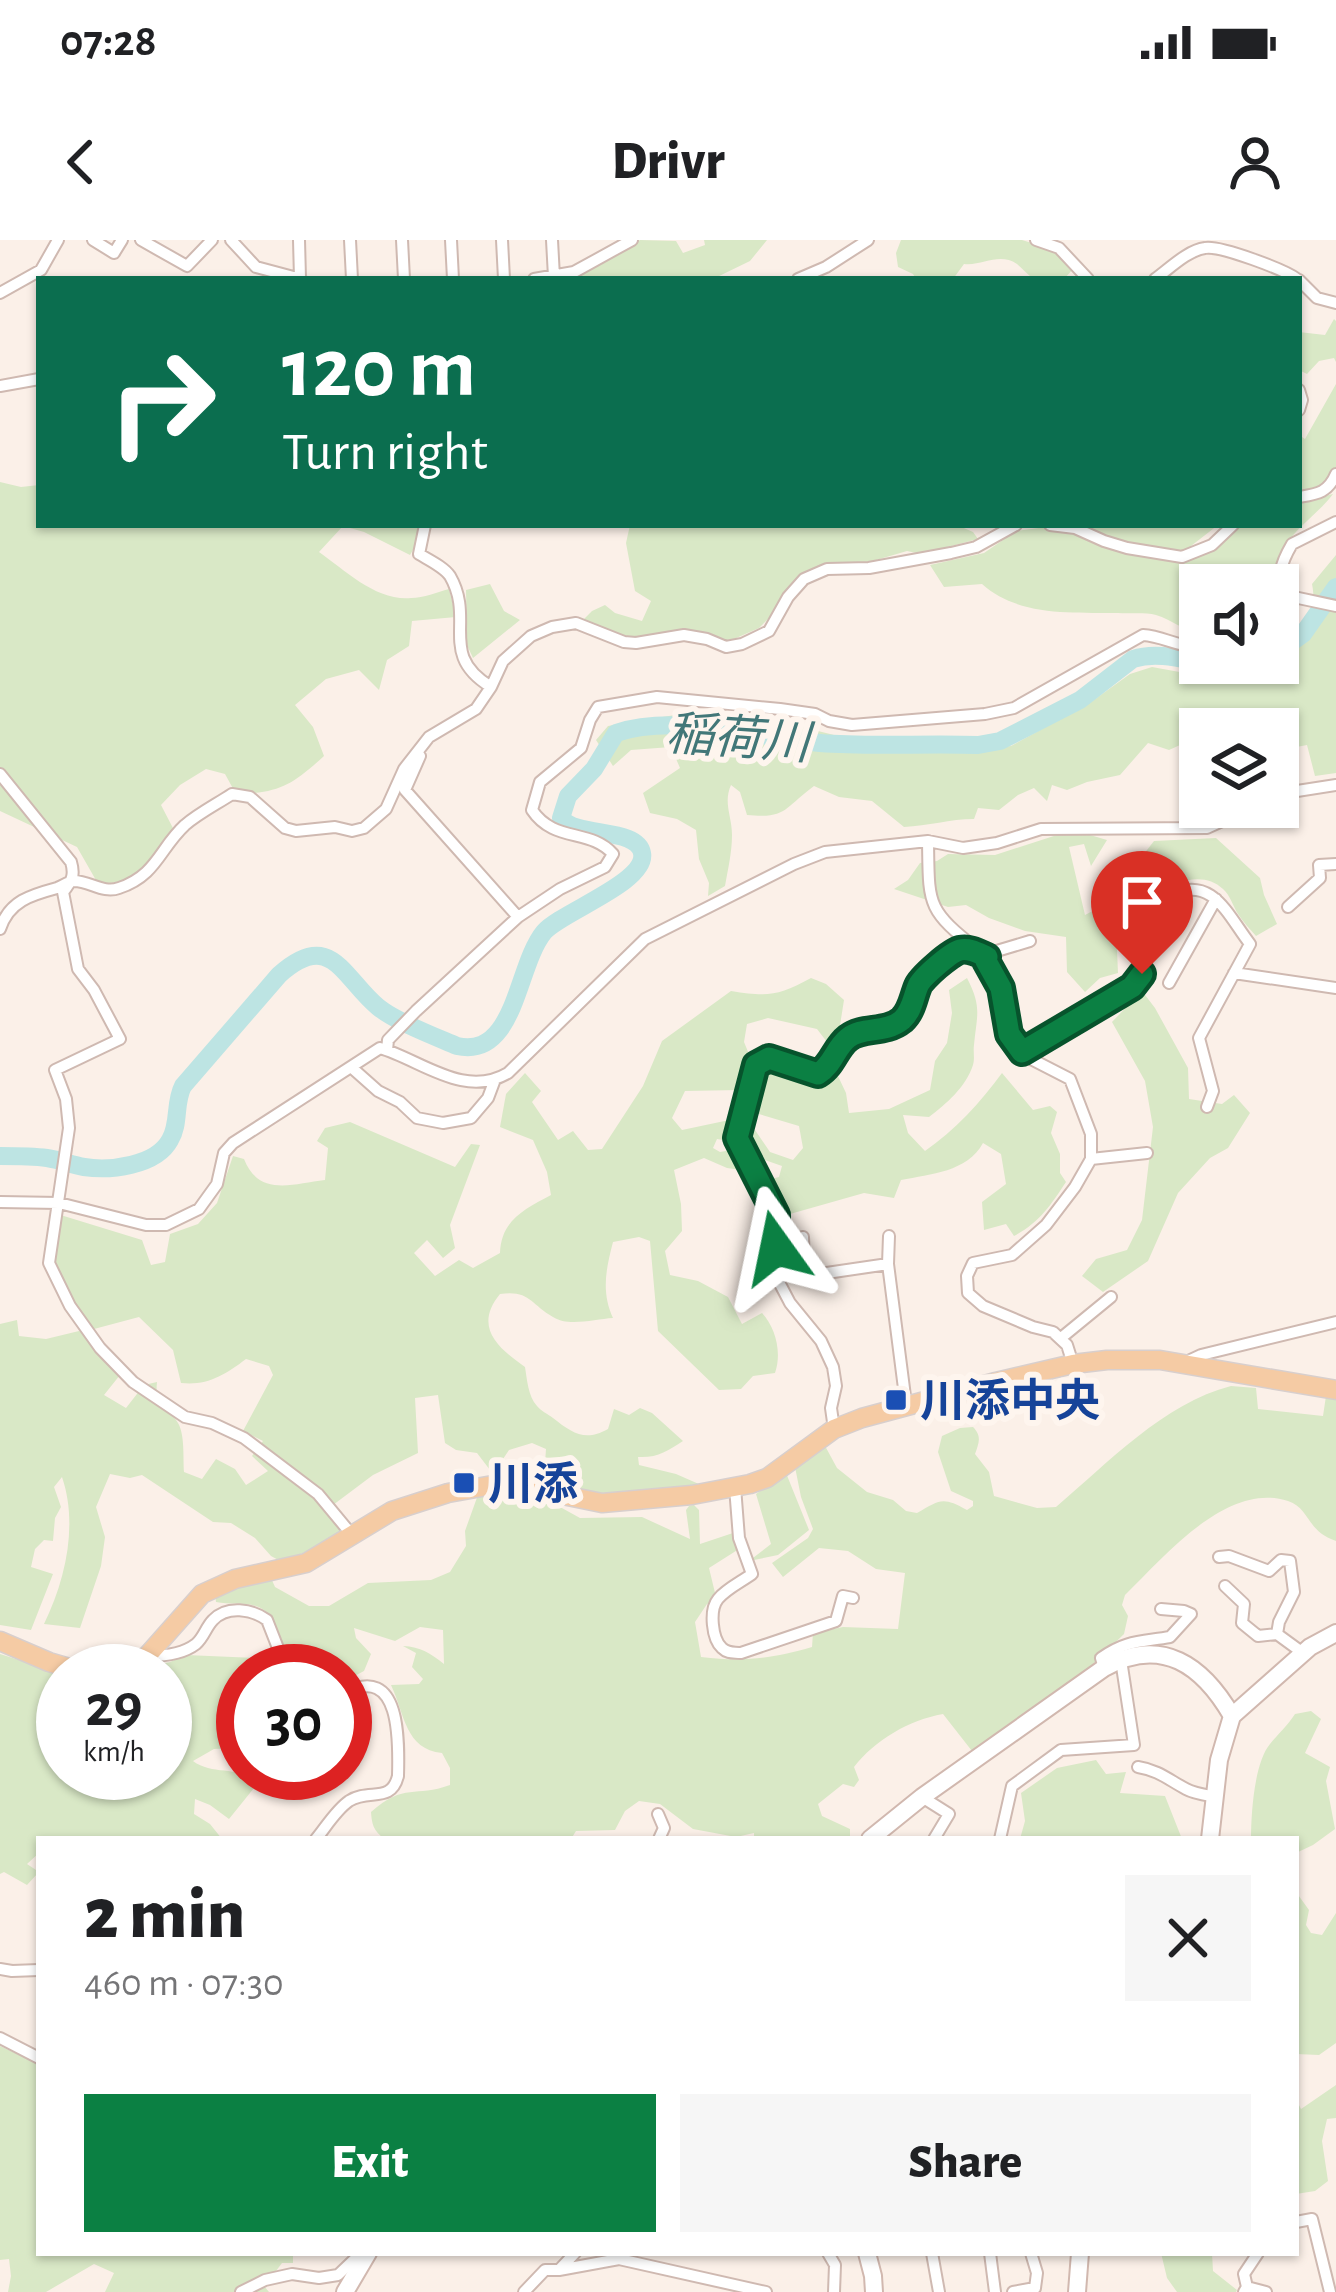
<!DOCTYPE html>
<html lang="en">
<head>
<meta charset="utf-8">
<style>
	:root { --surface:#fff; --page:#f6f6f6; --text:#202124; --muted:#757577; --accent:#0b8043 }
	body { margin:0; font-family:"Alegreya Sans","Noto Sans JP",sans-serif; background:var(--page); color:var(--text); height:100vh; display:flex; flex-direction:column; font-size:45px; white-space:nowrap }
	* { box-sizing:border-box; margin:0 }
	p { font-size:39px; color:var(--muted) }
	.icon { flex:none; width:66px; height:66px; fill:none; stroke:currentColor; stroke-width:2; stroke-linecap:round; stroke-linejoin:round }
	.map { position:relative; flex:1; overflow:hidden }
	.sheet { position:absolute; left:36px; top:1596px; width:1263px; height:420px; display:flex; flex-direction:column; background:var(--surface); border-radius:0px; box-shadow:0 3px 9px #0004 }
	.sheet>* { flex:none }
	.top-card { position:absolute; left:36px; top:36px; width:1266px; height:252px; border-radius:0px; box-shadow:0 3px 9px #0004; background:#0b6e4f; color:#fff; overflow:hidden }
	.tools { position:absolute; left:1179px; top:324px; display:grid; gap:24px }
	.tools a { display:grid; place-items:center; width:120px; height:120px; border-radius:0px; background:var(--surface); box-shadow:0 3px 9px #0004; font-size:60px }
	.speed { position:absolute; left:36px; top:1404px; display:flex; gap:24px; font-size:60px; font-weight:700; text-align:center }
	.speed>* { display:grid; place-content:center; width:156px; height:156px; border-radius:50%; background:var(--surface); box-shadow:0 3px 9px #0004; line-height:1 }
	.speed small { font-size:30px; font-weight:400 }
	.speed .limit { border:18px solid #d22; background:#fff; color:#111 }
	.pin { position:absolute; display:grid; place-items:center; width:102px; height:102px; color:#fff; margin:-123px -51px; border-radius:50% 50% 50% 0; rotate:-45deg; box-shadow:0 0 12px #0007 }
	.pin .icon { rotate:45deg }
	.me { position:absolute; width:132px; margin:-66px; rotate:348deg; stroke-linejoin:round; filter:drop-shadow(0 0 9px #0008) }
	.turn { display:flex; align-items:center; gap:42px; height:252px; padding:0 48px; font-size:54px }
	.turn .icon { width:156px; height:156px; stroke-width:2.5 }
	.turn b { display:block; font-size:84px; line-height:102px }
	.round { display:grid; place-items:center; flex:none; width:126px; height:126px; border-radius:0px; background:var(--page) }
	.head { display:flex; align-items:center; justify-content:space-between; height:204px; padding:0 48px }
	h1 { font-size:72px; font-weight:800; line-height:90px }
	.button { display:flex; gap:24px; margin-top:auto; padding:24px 48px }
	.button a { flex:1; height:138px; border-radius:0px; background:var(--accent); color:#fff; font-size:48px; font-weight:800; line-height:138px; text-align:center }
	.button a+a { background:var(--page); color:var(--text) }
	.status { display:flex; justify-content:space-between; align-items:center; height:84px; padding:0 60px; background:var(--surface); direction:ltr }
	.status svg { height:33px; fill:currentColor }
	header { display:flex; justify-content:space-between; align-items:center; height:156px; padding:0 48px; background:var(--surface); font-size:54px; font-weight:800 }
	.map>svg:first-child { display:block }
</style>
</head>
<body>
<div class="status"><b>07:28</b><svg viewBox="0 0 49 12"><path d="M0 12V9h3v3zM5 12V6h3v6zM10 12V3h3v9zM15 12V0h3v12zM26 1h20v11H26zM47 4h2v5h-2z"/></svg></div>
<header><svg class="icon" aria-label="back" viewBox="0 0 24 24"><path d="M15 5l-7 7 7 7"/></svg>Drivr<svg class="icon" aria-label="person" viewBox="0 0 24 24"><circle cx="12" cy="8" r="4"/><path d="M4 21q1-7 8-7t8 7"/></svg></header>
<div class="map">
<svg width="1336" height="2052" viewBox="0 0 1336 2052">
	<rect width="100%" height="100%" fill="#fbf0e8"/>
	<!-- green -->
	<path fill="#d9e8c6" d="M640,0l36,1 7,12 22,-8 -1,-5h63l-17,21 -37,18h-138z
		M901,0h121l35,11 17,17 -10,11h-30c-6,-4 -11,-10 -17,-15 -18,-12 -34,2 -53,0l-11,15h-37l-3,-5 -15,-7 -2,-14z
		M1334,79l2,2v41l-2,-4 -15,3 -12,13 -8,-4v-38l26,3z
		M1336,144v88l-15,16 -22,4v-57l6,4z
		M0,242l21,5 18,-2v40h379l2,13 -10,17 -46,-23 -21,-6 -24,26c27,19 57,49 92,46 13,0 26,-6 38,-9l7,28 -44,4 -3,25 -22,14 -8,30 -20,-20 -33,9 -31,26 18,22 11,29c-32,29 -44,37 -88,38l-11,-20 -19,-5 -26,16 -19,20 14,27c-22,25 -40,57 -78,50l-20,-35 -77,-36z
		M1333,254c-22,29 -63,48 -57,91h-76v46c-17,0 -28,-11 -44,-16 -11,-3 -26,-1 -38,-2 -46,-1 -99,4 -136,-29l-38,3 -14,-22 54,-12 32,-22 45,-6h157l-27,21 5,8 44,-29h59v-23z
		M630,285h327l16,7 5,7 -57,15 -14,-3 -41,12h-34l-16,7 -25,14 -21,33 -11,11 -25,11 -13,2 -37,-12 -60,11 -20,-8 -21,-12 9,-9 13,-6 10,8 27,8 9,-20 -16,-10 -9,-48z
		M1336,315v218l-21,3 -8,-31 -26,5 6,33h-9v-54h-78v7l-31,14 -21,-7 -28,32 -33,7 -20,8 -15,-5 -5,16 -13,-13 -16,7 -19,15 -21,-2 -4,11c-24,0 -46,7 -70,8l-32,-26 -33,-4 -25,-11c-30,22 -27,33 -67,29l-7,-23 -9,-7c-8,18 1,31 1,50 0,17 -4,34 -7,51l-17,10 1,-13 -10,-24 -3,-29 -19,-11 -27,-6 -7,-20 37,-25 -9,-21 -40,3 -18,16 -17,-26 12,-14 67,-11 81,10 42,1 36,9 107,16 70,-5 80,-44 39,-28 22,-7 33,6 24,-10h69v-19l5,-1c20,-18 35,-30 29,-59z
		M490,344l14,27 16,9 -47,38 -6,-13 -1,-55z
		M1057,595h33l17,5 -16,26 -7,-22 -15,3 16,68 17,-9 -3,-30 7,-9 14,4 20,-12 14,-18 62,-3 44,40 4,17 13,29 -21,12c-6,-7 -13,-14 -18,-22 -5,-8 -8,-19 -15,-25 -30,-29 -87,13 -107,38l2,46 -18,5 -15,14 -18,-20 -1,-35 -41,-6 -36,-13 -23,-13 -18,2 -54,-18 14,-9 12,-17 17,-2 11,-7 47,1z
		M811,738l15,6 18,16 -6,38 -16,22 5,-18 -10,-13 -49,-11 -21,6 -3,18 7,17 -12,31 -54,1 -13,27 10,12 52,-11 -6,22 -11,-2 -4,9 7,4 11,-2 10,20 -14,-2 -23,-10 -30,12 7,34 1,27 -17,20 5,24 28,6 30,16 14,27 20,-11c14,15 20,40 13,60l-22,3 -12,13 -22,1 -61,-59 -8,-90 -11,-4 -26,5c-7,27 -12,50 0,76 -18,1 -45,9 -60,-1 -23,-13 -23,-27 -53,-23 -27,33 -2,54 25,73 2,12 3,29 12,39 4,5 11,8 16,12 19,15 32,24 55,11l6,-20 15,6 11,-7 12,5 31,28c-16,10 -25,17 -45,16l1,8 37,9 32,14 -101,9 -42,-6 -20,-28 1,-14 -14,-6 -23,7 -10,15 -9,5 -13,-17 -21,-3 -11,-7 -7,-48 -23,3 3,55 -45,22 -40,30 9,31 -60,26 -11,-6 -16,-18 -24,-15 -18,-1 -71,-47 -12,3 -20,-4 -14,33 9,30 -4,29 -21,62 -36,-4c22,-45 34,-100 18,-147l-8,10 7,20 -6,11 -2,23 -9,-1 -9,9 -4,18 22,7 -22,56 -31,-5v-301l17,-4 2,16 27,3 33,-8 21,8 24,31 -20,25 22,13 18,-23 13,-3c-3,31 10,22 21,41 7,12 5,35 6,49l18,7 14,-20 19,10 11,16 22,-14 -16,-15 11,-15 -20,-10 30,-56 -4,-9 -23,-7c-21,16 -39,27 -65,24l-8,-33 -34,-33 -45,12 -28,-37 -12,-27v-52l88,27 9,25 14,-3 5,-28 28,-10 19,-21 16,-47 11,3c15,38 48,25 81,21l3,-32 -11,-7 8,-13 25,-6 105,45 16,-23 9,1 -30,80 5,23 -12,10 -16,-18 -13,13 21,23 24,-16 14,8 27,-15c1,-33 25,-44 51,-58l-4,-23 -14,-32 -33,-13 6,-33 19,-21 16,18 -9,11 26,38 15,-9 15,19 14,-1 41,-63 19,-45 69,-50c37,6 47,5 80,-13z
		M967,738c15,29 10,36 7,67 -1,7 1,13 -1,20 -7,22 -27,39 -44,52l-26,-2 5,18 17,18c29,-20 56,-49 77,-78l31,37 17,-4 7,6 -6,21 9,21v19l6,9c-16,24 -26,40 -52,54l-8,-12 -22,6 -2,-28 24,-18 -5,-30 -18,-11c-16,29 -52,31 -82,37l-7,18 -30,-5 -74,21 -19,-35 8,-2 3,-11 -26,-9 -9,-23 8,-4 15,22 23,8 10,-12 -4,-22 -47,-14 12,-60 12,-4 33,12 28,14 9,19 3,20 40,-4 41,-19 5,-29 12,-18 5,-30 -3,-23z
		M1142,751l13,17 33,60 1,31 33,5 12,-9 16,18 -22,35 -18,10 -32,35 -30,68 -45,31 -21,-16 14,-17 31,-9 15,-30 11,-93 -8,-46 -33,-59z
		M1231,1146l25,2 2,21 65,7 3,-20 10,2v143c-30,-10 -26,-33 -48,-40 -61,-20 -123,55 -163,94l-3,10 6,11 -4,18 -35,34 -117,83 -29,-37c-34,6 -68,26 -89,53l5,13 -5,7 -11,-3 -25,20 4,12 28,13v10h-96v-6l-18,4 -43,-8 -33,-25 -21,-3 -14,10 -10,19 -39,1 -5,8h-187c-10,-9 -12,-13 -13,-27 34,-30 44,-14 79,-27v-17l-8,-15c-37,-4 -37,-38 -51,-68l28,-1 4,-5 -11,-12 4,-14 -13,-7c18,1 27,7 41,18l-1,-34 -23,-3 -25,14 -41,-13 2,10 15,16 -7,17 -19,10v-10h-45c-6,-8 -13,-16 -17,-25 -7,-16 -9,-34 -27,-40 -13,-4 -27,-1 -40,-4l-1,-9 56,-15 4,9 34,19h20l39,-23 63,-3 19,-8 16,-26 -1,-15 14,-39 18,-3 45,8 38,21 62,-1 48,22 -4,-29 3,-4 5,-1 5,5 1,34 36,-12 3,17 -30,19 7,29 -3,5 -6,2 -12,18 6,35c42,5 70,2 111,-10l1,-14 30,-6 55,2 7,-56 -29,-4 -28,-18 -29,-3 -36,29 -11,-14 36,-25 5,-9 -12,-32 -6,-30 29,-23 13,24 30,24 26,8 13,11 11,2c23,-13 25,-17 50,-3l6,-4v-5l-22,-10 -13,-39 4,-16 18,-8 13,-1c9,9 6,16 2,27l14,18 5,24 43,12 19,-1c52,-44 108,-104 175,-121z
		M786,1233l23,57 -31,25 -29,6 22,-17 -15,-50z
		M0,1414l63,20v99h102v-102h-36l41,-9 16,-7 72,3 8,13h-23v83l-7,-6 -22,1 -21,12c20,15 47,4 65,22l-29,36 -19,-14 -15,-6 -1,15 16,10 12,15 -42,-3 -16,3h-125v14l-12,11 12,8 -12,13 -23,-13 -4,2z
		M1311,1471l10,8 -16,34 25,14 -4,14 9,48 -22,16 -17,8v-14h-45c0,-24 3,-76 19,-95 8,-10 18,-19 25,-30z
		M1096,1520l10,14 20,-2 -6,21 45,3 17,43h-162l5,-18 -4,-28 36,-25z
		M1296,1652l13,18 -3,15 5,8 11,2 14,-22v130l-17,12 -23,-1z
		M0,1806l39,18v189h254v10h-11l-6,8 -16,10 9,11h-164l9,-19 -20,-9 -48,28h-38l3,-16 -2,-17 -9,1z
		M1336,1845v33l-9,1 -5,22 6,40 -13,10 -19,3v-95l5,10z
		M1161,2013h51l1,18 24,19 -1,2h-59l-10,-14z"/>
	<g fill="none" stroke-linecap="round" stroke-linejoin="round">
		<!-- river -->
		<path stroke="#bde4e3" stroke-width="18" d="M1278,412l25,-18 33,-47
			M0,916c16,0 32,0 47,2 13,2 25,7 37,9 26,4 72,-1 86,-27 10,-16 4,-37 13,-54l96,-111c52,-47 64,3 99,32 18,15 58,30 79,39 59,13 59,-80 87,-114 17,-20 104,-50 98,-79 -5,-26 -65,-15 -81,-35l7,-22 26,-27 22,-36c61,-20 141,5 204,10 52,4 106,0 158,2l22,-4 80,-41 53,-41c41,-13 81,18 123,4"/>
		<defs>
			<path id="street" d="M93,0l21,13 8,-13
				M141,0l46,26 25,-26
				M231,0l25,27 45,12
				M299,0l1,38
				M350,0l2,39
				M402,0l2,39
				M451,0l2,39
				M502,0l2,39
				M552,0l2,37
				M1036,0l23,8 29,31
				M534,39l40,-7 58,-32
				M798,39l28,-12 42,-27
				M1155,39c14,-10 33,-29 50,-31 15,-3 80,22 92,31
				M1299,40l18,18 19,5
				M0,53l41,-23 17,-30
				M0,146l39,-7
				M1299,150l3,10 -3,10
				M1299,257c18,-3 29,-4 37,-23
				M1336,282l-44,22c-11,19 -17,33 -3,52l47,10
				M425,285l-6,29c10,6 25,13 31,22 26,45 -13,78 41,111
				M1050,285l25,3 29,13 23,7 55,9 30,-12 21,-20
				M1278,375l11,-19
				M0,534l71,88c4,13 1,19 -8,30l15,77 16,21 26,49 -65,31 11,29 3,29 -20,135 21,43 30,42 33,34 52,35 27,6 32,15 74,56 34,41
				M1278,554l58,-9
				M928,601c1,64 -2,68 50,109
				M1288,667l32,-29 -1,-13 17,-1
				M518,677l42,-28 45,-22 8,-13c-23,-26 -59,-11 -81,-44l8,-28 41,-34 9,-28 8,-13 59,-10 123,12 35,5 14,7 23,4 133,-11 29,-6 129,-73c20,1 37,13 57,12
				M0,689c9,-28 31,-34 57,-41 6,-2 10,-6 17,-7 16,0 29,13 45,7 38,-13 40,-39 66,-63 14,-12 32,-21 47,-31l18,3 35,31 11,3 39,-4 17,4 12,-3 22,-19 18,-40 25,-32 47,-28 15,-22 12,-26 28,-25 21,-9 24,-4 48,19 12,1 48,-8 23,4 19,8 16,-3 27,-13 19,-34 16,-18 23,-10 42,-1 82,-15 25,-6 40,-22
				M1030,701l-40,12 -3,8 14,27 8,46 13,17 11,9 37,19 21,55v25l-16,28 -29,38 -34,30 -39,8 -6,13 1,17 15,13 50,21 20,5 14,13 6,19
				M1234,733l102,15
				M1169,743l47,-84
				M387,810l1,-10 28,-29 102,-94 -113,-127 15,-34
				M1022,811l110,-64c22,-32 2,-53 13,-75 4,-8 16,-12 24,-16 43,-22 58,18 81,48l-51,94 14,53 -6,16
				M351,827l27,24 22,11 17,16 26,5 28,-5 17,-20 6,-16
				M1091,919l56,-6
				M0,962l59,1 87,22h20l33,-16 18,-25 7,-31 9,-10 147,-95c41,12 84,51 128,25l137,-134 149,-75 31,-12 103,-11 35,7 34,-5 44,-14 166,-1 46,-21
				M889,996l-1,28 18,140
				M803,997l1,24 5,12 4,2 75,-11
				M1061,1098l50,-41
				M1186,1122l15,-7 135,-33
				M834,1189l-3,-21 5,-22 -3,-19 -12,-26 -31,-38 -10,-19 -4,-36v-33l-39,-77 19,-73 13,-7 49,16c15,-9 17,-26 30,-36 15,-12 37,-5 54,-18 10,-9 11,-22 16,-34 3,-8 33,-34 42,-36 10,-2 18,3 27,7
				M735,1247l4,51 13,36c-11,8 -26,15 -34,25 -9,11 -6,40 4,49 6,6 12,4 19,5l95,-32 7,-25 10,2
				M1219,1317l10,-1 40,15 12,-11 9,1 4,31 -15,30 -2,12 26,19
				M1225,1346l19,18 -2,19 16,13 19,-2
				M149,1416c16,0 34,-2 47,-12 8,-7 10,-17 17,-24 14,-15 39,-11 54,0l20,51
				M1104,1428l-3,-10c25,-18 40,-16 69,-21l21,-23 -7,-3 -23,-2
				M1138,1527c20,3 31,13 48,22 9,5 20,6 31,8
				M922,1557l27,17 -15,25
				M658,1574l6,14 -5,11
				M316,1599c10,-12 20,-29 33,-38 20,-13 42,3 49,-25 1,-35 3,-113 -53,-83
				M1000,1599l12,-53 49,-36 73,-5 -13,-85
				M0,1729l12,2 27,-1
				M0,1798l39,20
				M1296,1982l16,-3 18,73
				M828,2013l7,12 -1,27
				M932,2013l7,39
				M990,2013l5,39
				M559,2030l60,-11 147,33
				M1247,2047l19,5
				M241,2052l24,-12 27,-6 27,4 19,-3 23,-22
				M524,2052l21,-22h14l16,-17
				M1013,2052l22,-4 2,-15 -6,-20
				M1244,2052l3,-5 -3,-13 14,-21"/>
			<path id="secondary" d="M870,1599l52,-42 182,-129c58,-33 99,-2 128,48
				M1210,1599l9,-79 13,-44 78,-69 26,-14
				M867,2013l6,23 1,16
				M345,2052l23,-39
				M1077,2052l3,-39"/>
			<path id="primary" d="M0,1401l49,21 31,9
				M113,1431l14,-4 20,-11 55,-62 33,-15 71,-16 86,-52 56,-18 56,-10 98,20 90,-8 58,-11 17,-6 67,-49 28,-11 134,-36 77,-18 34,-4h53l176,30"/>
		</defs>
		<!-- street casing -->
		<use href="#street" stroke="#cfb9b1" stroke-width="14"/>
		<!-- secondary casing -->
		<use href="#secondary" stroke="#d1b8af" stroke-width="20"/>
		<!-- primary casing -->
		<use href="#primary" stroke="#d8cfcd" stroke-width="21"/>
		<!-- street -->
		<use href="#street" stroke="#fff" stroke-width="10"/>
		<!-- secondary -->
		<use href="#secondary" stroke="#fff" stroke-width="16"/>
		<!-- primary -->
		<use href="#primary" stroke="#f5cba4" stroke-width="18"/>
	</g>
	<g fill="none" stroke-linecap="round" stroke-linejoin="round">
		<defs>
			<path id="route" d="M776,1008v-33l-39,-77 19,-73 13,-7 49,16c15,-9 17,-26 30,-36 15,-12 37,-4 54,-18 10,-9 11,-22 16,-34 3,-8 33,-34 42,-36 10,-2 18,3 27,7l-1,4 15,27 8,46 13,18 110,-65 10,-13"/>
		</defs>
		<!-- route casing -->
		<use href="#route" stroke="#07532c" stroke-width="30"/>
		<!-- route -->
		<use href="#route" stroke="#0b8043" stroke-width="21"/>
	</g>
	<!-- markers -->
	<g fill="#1a4fb4" stroke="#fef5ee" stroke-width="4.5">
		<rect x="884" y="1148" width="24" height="24" rx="6"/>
		<rect x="452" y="1231" width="24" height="24" rx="6"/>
	</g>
	<g text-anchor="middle" stroke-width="12" stroke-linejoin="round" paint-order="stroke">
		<!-- transit labels -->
		<g font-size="45" font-weight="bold" fill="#164399" stroke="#fef5ee" text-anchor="start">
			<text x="920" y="1176">川添中央</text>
			<text x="488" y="1259">川添</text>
		</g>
		<!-- water labels -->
		<g font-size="48" font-style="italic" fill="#427778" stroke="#fef5ee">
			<text transform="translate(738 497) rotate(4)" y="17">稲荷川</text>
		</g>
	</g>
</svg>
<div class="tools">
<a><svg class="icon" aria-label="sound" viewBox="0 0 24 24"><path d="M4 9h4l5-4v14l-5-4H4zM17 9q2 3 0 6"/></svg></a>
<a><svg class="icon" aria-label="layers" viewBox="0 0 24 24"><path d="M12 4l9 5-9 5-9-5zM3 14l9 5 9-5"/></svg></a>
</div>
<div class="speed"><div>29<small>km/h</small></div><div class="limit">30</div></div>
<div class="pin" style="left:1142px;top:734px;background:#d93025"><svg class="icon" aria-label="arrive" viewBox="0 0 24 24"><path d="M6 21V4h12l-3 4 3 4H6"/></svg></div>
<svg class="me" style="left:776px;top:1008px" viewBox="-20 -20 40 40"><path d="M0-17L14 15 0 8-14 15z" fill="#0b8043" stroke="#fff" stroke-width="4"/></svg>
<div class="top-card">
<div class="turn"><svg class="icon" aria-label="right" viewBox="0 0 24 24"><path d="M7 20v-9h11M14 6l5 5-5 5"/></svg><div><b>120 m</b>Turn right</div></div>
</div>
<section class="sheet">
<div class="head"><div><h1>2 min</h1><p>460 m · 07:30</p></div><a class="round"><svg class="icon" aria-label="close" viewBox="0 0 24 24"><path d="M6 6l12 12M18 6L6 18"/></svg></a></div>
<div class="button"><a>Exit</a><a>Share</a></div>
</section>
</div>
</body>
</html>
